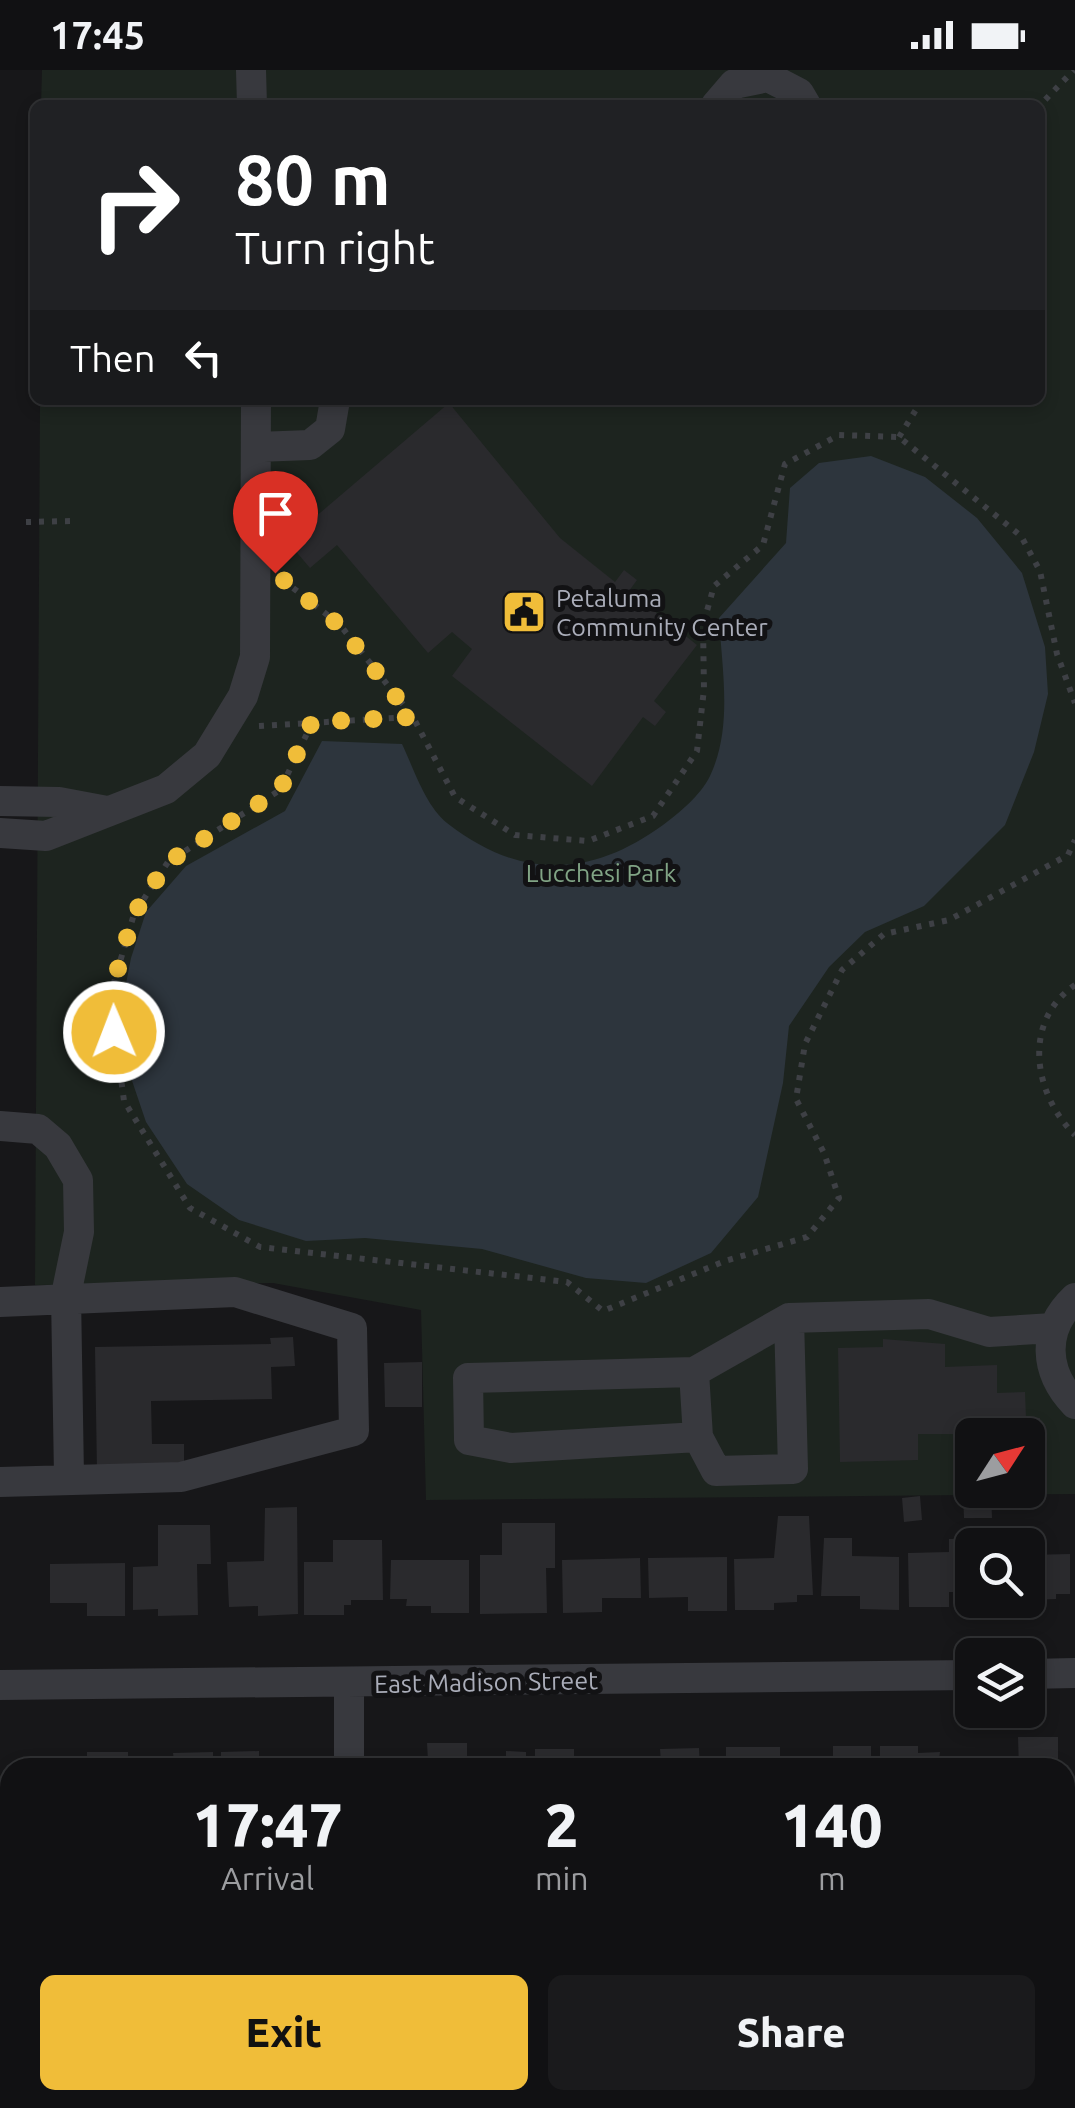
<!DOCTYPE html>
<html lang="en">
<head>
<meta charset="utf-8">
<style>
	:root { --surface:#111113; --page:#1a1a1c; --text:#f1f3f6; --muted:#9c9da0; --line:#303133; --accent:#f0bd39 }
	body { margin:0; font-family:Ubuntu,sans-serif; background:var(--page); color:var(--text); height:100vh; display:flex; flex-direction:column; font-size:38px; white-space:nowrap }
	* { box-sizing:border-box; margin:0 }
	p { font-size:32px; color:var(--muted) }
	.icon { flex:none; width:55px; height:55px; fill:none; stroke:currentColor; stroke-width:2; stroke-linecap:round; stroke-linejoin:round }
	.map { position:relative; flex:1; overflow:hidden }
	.drawer { position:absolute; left:0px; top:1688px; width:1075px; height:352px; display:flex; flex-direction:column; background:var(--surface); border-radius:30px 30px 0 0; box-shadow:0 5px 15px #0003,0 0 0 2px var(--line) }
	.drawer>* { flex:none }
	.guide { position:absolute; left:30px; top:30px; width:1015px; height:305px; border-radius:15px; box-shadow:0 5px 15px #0003,0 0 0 2px var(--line); background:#202124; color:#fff; overflow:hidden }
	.needle { width:65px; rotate:54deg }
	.tools { position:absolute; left:955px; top:1348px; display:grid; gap:20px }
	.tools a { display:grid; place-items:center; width:90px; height:90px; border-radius:15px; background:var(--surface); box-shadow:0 5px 15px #0003,0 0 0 2px var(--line); font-size:50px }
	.pin { position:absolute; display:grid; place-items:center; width:85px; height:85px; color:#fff; margin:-102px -42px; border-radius:50% 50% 50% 0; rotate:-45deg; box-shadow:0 0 10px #0007 }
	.pin .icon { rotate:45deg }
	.me { position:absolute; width:110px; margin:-55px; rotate:359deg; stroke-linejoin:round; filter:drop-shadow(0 0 8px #0008) }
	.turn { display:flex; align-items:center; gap:35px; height:210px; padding:0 40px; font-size:45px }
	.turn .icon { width:130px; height:130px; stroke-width:2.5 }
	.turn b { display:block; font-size:70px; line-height:85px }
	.then { display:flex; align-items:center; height:95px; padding:0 40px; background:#0003; gap:20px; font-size:38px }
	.eta { display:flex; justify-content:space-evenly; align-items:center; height:170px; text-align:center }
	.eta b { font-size:60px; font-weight:800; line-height:70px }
	.cta { display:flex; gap:20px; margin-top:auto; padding:20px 40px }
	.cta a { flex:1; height:115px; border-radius:15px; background:var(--accent); color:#111; font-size:40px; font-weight:800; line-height:115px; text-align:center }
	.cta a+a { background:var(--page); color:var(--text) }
	.status { display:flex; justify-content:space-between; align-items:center; height:70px; padding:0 50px; background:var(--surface); direction:ltr }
	.status svg { height:28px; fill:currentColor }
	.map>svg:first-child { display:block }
</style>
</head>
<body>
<div class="status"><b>17:45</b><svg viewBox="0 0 49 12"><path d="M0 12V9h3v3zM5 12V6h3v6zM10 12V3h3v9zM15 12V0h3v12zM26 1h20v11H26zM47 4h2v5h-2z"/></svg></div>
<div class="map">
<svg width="1075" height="2038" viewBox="0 0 1075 2038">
	<rect width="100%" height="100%" fill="#171719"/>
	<!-- green -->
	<path fill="#1d241f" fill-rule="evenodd" d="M42,0h1033v1424l-649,6 -5,-190 -148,-27 -238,2 5,-885h1000v-295h-999zM972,1365h56v55h-56z"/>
	<!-- water -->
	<path fill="#2d353d" d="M871,386l54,21 52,41 45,55 23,74 3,47 -14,58 -29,73 -81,81 -59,26 -36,35 -40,59 -6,57 -25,114 -47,56 -65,30 -60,-5 -104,-29 -117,-11 -59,3 -67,-21 -52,-36 -41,-62 -19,-56 -6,-57 10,-51 15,-46 40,-46 99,-55 37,-70 80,3c12,25 23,61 45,79 73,57 143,55 216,2 16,-12 38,-30 47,-49 23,-49 12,-106 9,-158l67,-75 4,-55 29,-25z"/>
	<!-- building -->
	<path fill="#2a2a2d" d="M449,333l111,135 55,44 9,-12 13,10 -8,11 68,54 -43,56 12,11 -11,14 -12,-9 -51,69 -140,-110 20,-27 -20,-17 -24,21 -91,-108 -27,23 -23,-27z
		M293,1267l2,29 -24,1 1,32 -121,2 1,43h32v26l-87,2 -2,-125 176,-3 -1,-6z
		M883,1269l62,5v23l52,-2v28l28,-1 1,26h14l1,40h-13v-23h-56v24l-14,1 -1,-26h-39v26l-78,2 -2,-114 45,-1z
		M422,1292v45h-37l-1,-44z
		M991,1421l1,27h-28l-1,-26z
		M920,1426l2,24 -18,2 -2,-24z
		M297,1437l1,107 -40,2v-10l-29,1 -2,-45 37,-1 1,-53z
		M778,1446h31l4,79h-16v7l-23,1v7h-39l-1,-51 40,-1z
		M502,1453h53v45h-9l1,45 -67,1v-59h22z
		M158,1455h52l1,39h-14l1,51 -40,1v-7l-25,1v-43l25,-1z
		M824,1468h28v18l47,1v53l-39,-1v-13h-39z
		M949,1469h39v6h-16v47h-23v15h-40l-1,-54 41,-1z
		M333,1470h49l1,60h-32v5h-7v10h-40v-53h29z
		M1070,1484v40h-14v5l-28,1v-45z
		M727,1487v54h-39v-14l-39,1 -1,-40z
		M640,1488l1,40h-39v14l-39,1 -1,-53z
		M391,1490h78v53h-38v-7h-25l1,-7h-17z
		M125,1493v53h-38v-13h-37v-39z
		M992,1530h39v8h-39z
		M1018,1667h40v31h-39z
		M427,1673h40v25h-45v-7h6z
		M833,1676h38v22h-77v-7l39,-1z
		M880,1676h38v7l22,-1 -1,7h18v9h-77z
		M726,1677h54v12h-8v9h-46z
		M699,1678l1,20h-79v-6h40l-1,-13z
		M535,1679h39v14l39,-1v6h-78z
		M259,1681v17h-38v-16z
		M506,1681l20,1v16h-20z
		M87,1682h41v16h-41z
		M213,1682v16h-61v-8h22l-1,-7z
		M1065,1755h6v15h4v56h-10z
		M1065,1839h10l-2,69h-8z
		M59,2030h59l1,8h-60z
		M229,2030h64v8h-64z
		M1073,2033v5h-62v-4z"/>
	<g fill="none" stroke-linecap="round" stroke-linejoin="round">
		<!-- path -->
		<path stroke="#3e4045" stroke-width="6" stroke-dasharray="5 8" stroke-linecap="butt" d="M1040,41l2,-8 32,-33
			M899,367l23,-37
			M26,452l47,-1
			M283,510l57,45 73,92 42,80 60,38 73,6 65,-25 44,-65 7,-62 -1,-64 11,-39 49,-41 22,-81 54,-29 60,2 122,99 19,35 17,83 18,49
			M312,653l-32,67 -112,72 -34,52 -24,82 14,105 66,107 70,39 307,35 36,29 122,-50 82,-24 32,-39 -15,-45 -28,-54 9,-55 37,-74 42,-36 65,-14 119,-65 7,-15
			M259,656l152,-9
			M1075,915c-54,37 -41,110 0,150"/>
		<!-- minor -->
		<path stroke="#38393e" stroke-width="30" d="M251,0l1,35
			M716,35l18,-21 34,-7 31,16 7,12
			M257,377l53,-2 20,-16 5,-29
			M0,731l59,1 48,9
			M0,763l46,3 120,-47 41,-34 36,-59 12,-39 1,-257
			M0,1056l38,3 20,17 20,34 1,52 -13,63 3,182
			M1075,1228c-34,32 -31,74 0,106
			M0,1232l235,-10 117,36 2,103 -173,46 -181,5
			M694,1302l4,65 18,34 77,-2 -4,-151
			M698,1367l-187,11 -42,-8 -1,-62 226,-6 95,-54 140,-4 60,18 64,-4
			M1028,1604l47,-1
			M349,1614v84
			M0,1615l972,-10
			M1065,1975h10
			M352,2030v8"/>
	</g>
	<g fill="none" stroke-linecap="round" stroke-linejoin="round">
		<!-- route -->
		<path stroke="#f0bd39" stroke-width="18" stroke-dasharray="0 32.4" d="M114,962l-4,-36 24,-82 34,-52 112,-72 32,-68 100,-5 -72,-91 -65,-53"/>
	</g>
	<!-- icons -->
	<defs>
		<symbol id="civic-square" viewBox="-11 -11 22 22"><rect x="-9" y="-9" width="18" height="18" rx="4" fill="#f0bd39" stroke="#121214"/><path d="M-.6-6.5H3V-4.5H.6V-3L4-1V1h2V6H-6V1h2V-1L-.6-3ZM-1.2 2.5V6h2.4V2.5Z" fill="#111"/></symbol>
	</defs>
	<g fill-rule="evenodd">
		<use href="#civic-square" x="499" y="517" width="50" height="50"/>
	</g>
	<g text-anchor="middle" stroke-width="10" stroke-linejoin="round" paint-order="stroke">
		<!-- poi labels -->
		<g font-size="25" fill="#aaadb9" stroke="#121214" text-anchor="start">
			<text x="556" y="537">Petaluma<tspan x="556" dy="29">Community Center</tspan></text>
		</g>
		<!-- park labels -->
		<g font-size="25" fill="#81a485" stroke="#121214">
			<text x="601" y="812">Lucchesi Park</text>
		</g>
		<!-- street labels -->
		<g font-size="25" fill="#aaadb9" stroke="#121214">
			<text transform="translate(486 1612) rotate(-1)" y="9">East Madison Street</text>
		</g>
	</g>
</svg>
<div class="tools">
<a><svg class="needle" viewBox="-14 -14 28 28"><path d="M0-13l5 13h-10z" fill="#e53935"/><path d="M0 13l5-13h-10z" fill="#9c9da0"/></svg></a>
<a><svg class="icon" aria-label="search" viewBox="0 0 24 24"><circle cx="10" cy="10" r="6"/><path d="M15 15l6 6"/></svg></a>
<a><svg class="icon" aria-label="layers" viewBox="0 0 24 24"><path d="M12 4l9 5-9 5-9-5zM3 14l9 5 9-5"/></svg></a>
</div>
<div class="pin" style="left:275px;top:503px;background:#d93025"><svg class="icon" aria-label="arrive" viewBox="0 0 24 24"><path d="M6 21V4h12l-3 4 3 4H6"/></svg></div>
<svg class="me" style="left:114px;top:962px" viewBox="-20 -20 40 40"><circle r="17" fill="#f0bd39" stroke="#fff" stroke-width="3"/><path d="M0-11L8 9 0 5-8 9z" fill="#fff"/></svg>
<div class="guide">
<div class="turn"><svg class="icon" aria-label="right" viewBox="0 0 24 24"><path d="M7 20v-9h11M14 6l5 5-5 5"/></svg><div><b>80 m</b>Turn right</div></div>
<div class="then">Then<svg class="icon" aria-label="left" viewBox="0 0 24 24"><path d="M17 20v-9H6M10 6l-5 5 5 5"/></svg></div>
</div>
<section class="drawer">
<div class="eta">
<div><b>17:47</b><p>Arrival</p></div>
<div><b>2</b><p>min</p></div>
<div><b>140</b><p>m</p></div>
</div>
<div class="cta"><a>Exit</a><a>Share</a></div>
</section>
</div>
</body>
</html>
